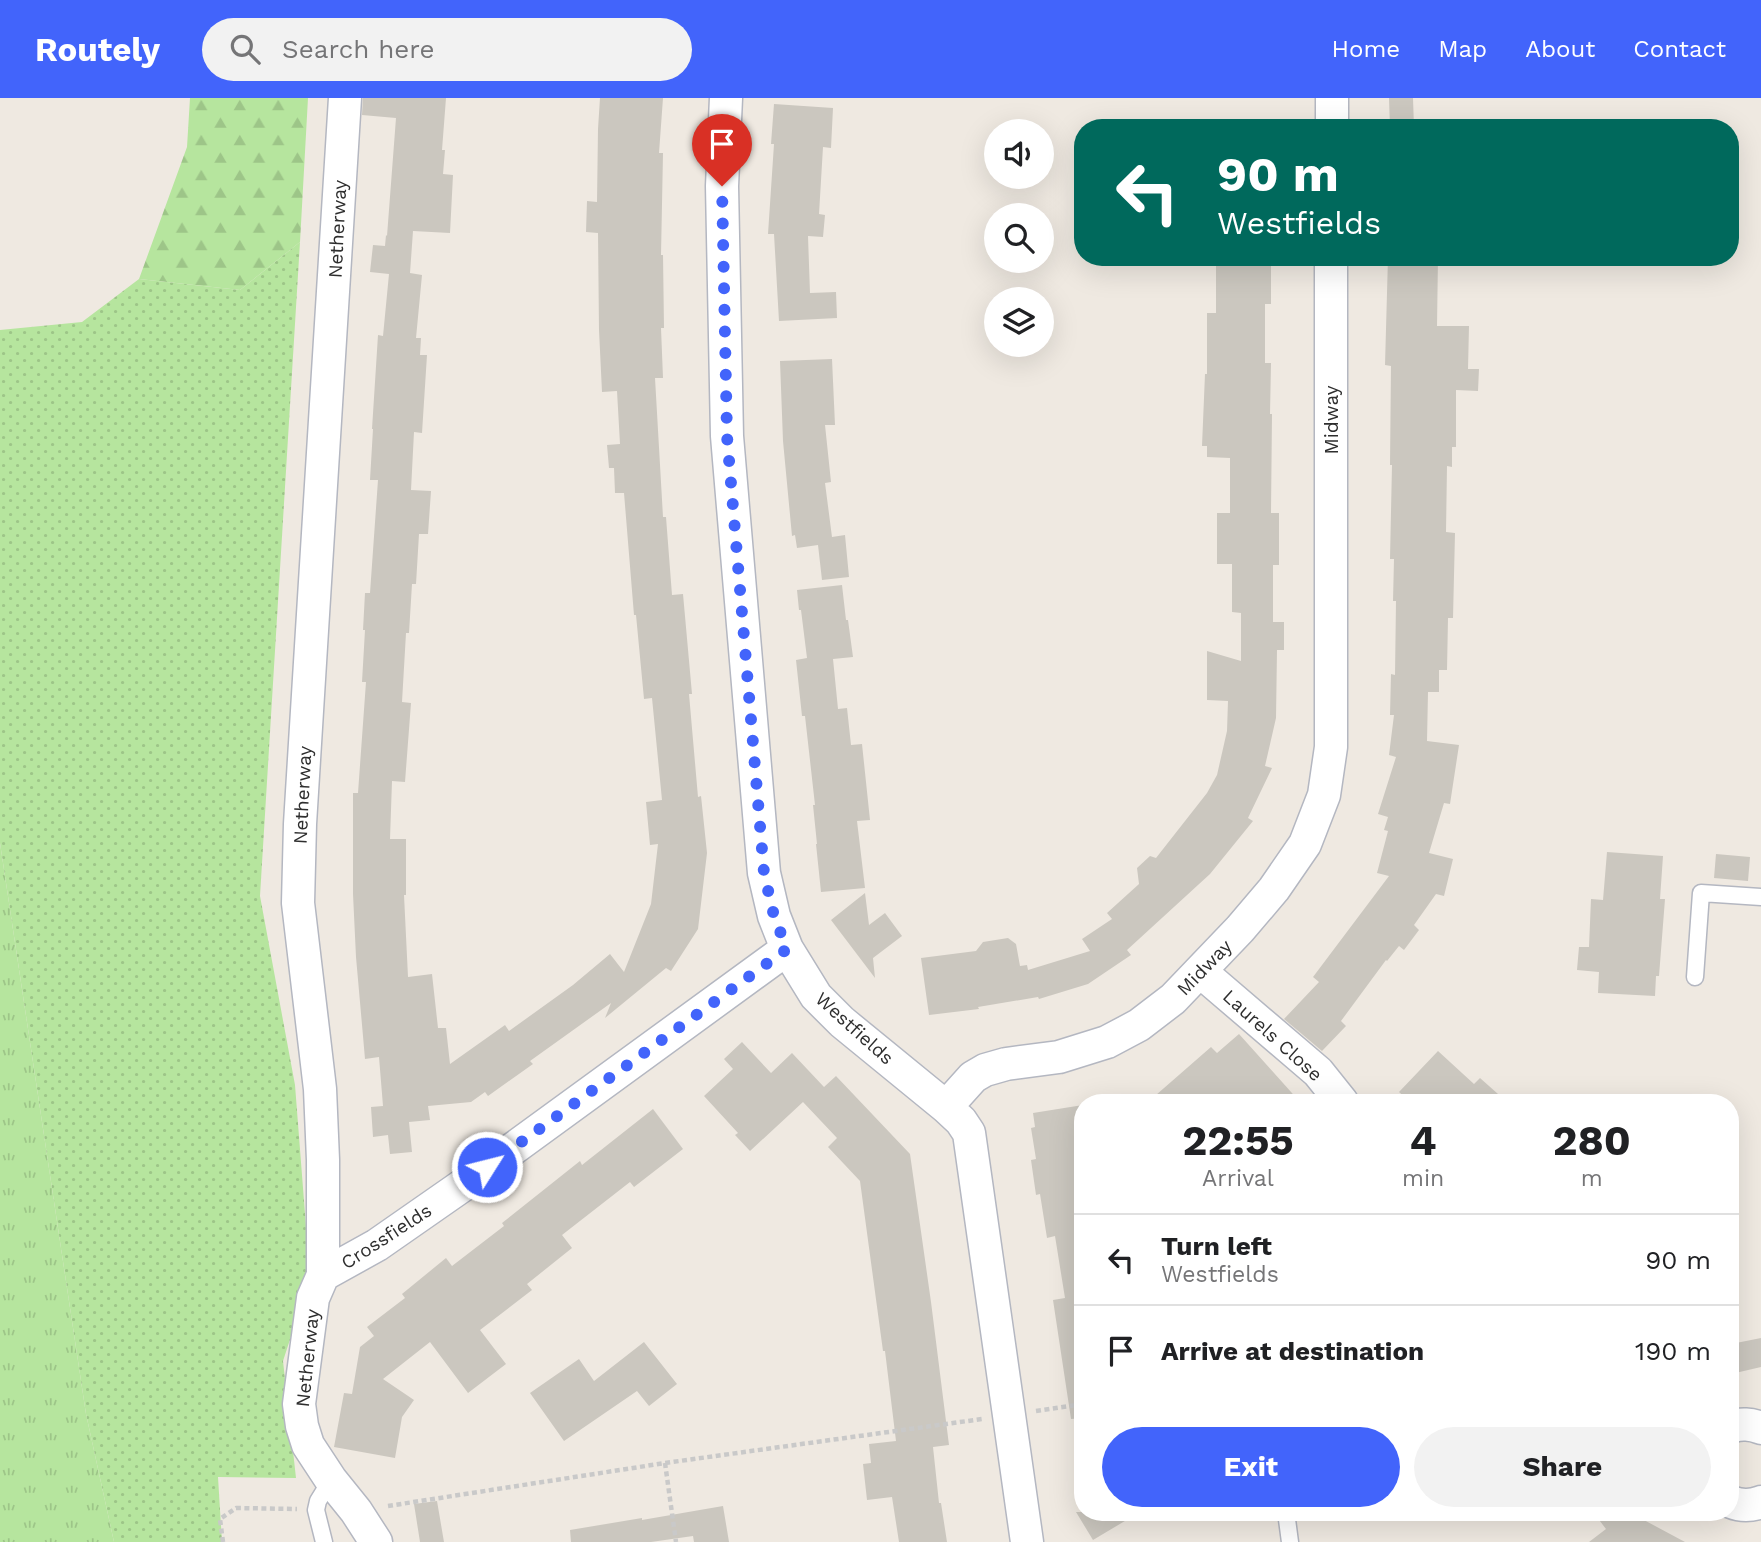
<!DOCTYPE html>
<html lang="en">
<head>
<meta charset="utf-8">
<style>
	:root { --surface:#fff; --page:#f2f2f2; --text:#202124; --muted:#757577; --line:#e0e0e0; --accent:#4264fb }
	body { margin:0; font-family:"Work Sans",sans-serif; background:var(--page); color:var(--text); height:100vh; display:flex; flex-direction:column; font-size:26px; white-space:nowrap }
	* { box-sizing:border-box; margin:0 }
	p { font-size:23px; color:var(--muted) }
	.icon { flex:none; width:38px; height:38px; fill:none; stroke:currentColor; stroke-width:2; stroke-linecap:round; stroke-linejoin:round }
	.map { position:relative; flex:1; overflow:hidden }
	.drawer { position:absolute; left:1074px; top:996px; width:665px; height:427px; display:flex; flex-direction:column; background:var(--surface); border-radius:28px; box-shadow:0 7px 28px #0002 }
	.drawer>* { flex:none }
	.banner { position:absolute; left:1074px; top:21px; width:665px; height:147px; border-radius:28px; box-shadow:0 7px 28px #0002; background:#00695c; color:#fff; overflow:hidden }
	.fabs { position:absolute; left:984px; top:21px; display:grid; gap:14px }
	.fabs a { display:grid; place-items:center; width:70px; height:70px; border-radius:50%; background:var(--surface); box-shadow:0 7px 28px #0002; font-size:35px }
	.pin { position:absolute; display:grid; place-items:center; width:60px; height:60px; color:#fff; margin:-72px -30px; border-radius:50% 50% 50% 0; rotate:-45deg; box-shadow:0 0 7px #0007 }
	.pin .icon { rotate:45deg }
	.me { position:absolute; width:77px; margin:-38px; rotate:54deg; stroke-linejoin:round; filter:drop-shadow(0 0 5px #0008) }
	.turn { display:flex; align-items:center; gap:24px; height:147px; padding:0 28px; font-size:32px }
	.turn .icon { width:91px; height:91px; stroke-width:2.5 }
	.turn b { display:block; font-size:49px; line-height:60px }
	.eta { display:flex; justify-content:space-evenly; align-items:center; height:119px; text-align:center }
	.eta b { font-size:42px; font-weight:700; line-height:49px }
	.cta { display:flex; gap:14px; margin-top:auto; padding:14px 28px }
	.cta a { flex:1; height:80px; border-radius:42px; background:var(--accent); color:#fff; font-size:28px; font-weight:700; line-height:80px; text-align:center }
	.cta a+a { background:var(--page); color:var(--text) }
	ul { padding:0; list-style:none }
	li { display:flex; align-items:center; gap:21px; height:91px; padding:0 28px; border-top:2px solid var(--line) }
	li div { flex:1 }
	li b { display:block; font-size:26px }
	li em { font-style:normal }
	header { display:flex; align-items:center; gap:42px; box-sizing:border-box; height:98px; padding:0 35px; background:var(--accent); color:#fff }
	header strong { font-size:33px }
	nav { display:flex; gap:38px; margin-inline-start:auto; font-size:24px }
	.search { width:490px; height:63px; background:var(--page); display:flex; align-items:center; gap:18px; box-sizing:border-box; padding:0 24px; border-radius:38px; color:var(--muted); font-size:26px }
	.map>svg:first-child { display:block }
</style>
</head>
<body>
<header>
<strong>Routely</strong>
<div class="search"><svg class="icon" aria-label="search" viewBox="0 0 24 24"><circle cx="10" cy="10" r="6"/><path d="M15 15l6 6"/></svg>Search here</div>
<nav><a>Home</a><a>Map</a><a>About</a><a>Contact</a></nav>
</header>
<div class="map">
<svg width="1761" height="1444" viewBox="0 0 1761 1444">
	<defs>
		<pattern id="grass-tufts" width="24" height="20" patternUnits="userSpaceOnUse" patternTransform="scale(1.75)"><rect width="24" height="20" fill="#b6e59e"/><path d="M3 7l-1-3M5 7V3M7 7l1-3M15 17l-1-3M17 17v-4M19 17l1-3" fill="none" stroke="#9dc588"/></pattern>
		<pattern id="forest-firs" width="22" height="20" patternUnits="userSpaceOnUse" patternTransform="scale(1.75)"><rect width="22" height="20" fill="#b6e59e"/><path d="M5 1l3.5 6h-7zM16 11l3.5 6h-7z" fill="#9dc588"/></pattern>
		<pattern id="park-dots" width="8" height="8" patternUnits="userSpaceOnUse" patternTransform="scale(1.75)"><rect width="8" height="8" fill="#b6e59e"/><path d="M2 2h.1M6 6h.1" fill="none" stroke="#9dc588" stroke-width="1.8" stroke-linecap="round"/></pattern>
	</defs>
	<rect width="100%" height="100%" fill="#efe9e1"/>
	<!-- grass -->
	<path fill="url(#grass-tufts)" d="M0,745l86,571 28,128h-114z"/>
	<!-- forest -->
	<path fill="url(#forest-firs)" d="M190,0h118l-8,144 -60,48 -101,-11 48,-132z"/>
	<!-- park -->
	<path fill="url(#park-dots)" d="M300,144l-40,654 35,189 15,193 -27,83 13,117 -78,-1 4,65h-108l-28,-128 -86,-571v-513l82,-8 57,-43 101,11z"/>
	<!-- building -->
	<path fill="#cbc7bf" d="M363,0h83l-4,52h3l-2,24 10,1 -3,58 -37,-2 -3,42 12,2 -6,63h5l-1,17h7l-5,78 -8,-1 -3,58 20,1 -3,43h-9l-3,50h-4l-3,49h-3l-4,69 9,1 -6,79 -13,-1 -2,58h16v56h-2l4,82 24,-3 6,54h8l4,36 55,-39 4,6 64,-46 37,-31 14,18 27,-68 7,-60 -8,1 -4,-43 16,-2 -10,-102 -8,1 -8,-84h-2l-10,-122h-9l-1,-25h-5l-2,-23 13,-1 -3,-53 -15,1 -3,-62 -1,-97 -12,-1 1,-31 10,1 1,-73 2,-31h63l-4,55h4l-2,102h2l1,73h-3l2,50h-8l8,139h3l6,78 11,-1 9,100h-3l9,103 3,-1 6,57 -9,76 -27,42 -5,-3 -61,50 6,-15 -81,58 3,3 -45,32 -3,-4 -14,10 -43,4 2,14 -21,2 3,30 -22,2 -2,-19 -15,2 -2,-30 12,-1 -4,-49 -14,2 -2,-23 -7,-79 -3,-63v-101h5l8,-111h-4l3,-52h-2l2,-37h5l8,-113h-8l3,-51h-1l6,-94 5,1 6,-62 -19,-2 3,-27 12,1 1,-11 1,1 9,-118 -34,-3z
		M1389,0h24l1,30h-24z
		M774,6l59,4 -2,40 -8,-1 -4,67 6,1 -2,22 -15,-1 2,57 26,-1 1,26 -58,3 -5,-87h-6l6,-90h-3z
		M1216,159h52v4h3v43h-6v59h6l-1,51h2l-1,99h8v52h-6v57h11v28h-7l-1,68 -11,48 7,2 -24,50 5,3 -43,53 -83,76 4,5 -43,29 -49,15 -1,-2 -60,10 1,2 -50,6 -8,-57 55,-7 7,-9 25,-4 8,6 4,22 7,-1 1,5 62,-19 -8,-12 30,-20 -5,-6 32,-29 -2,-16 13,-12 6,2 51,-65 10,-18 10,-44 1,-30 -21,-1v-49l34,10v-48l-9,-1v-48h-15v-51h13v-55l-23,-1v-11h-5l3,-72h2v-61h9z
		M1388,159h50l-1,69h32l-1,43h11l-1,22 -22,-1v57h-4v20l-5,-1 -1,66 9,1 -2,85h-5l-1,52h-8v22h-11l-1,49 32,4 -9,59 -6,-1 -15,50 24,6 -9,37 -8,-2 -22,31 5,5 -15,20 -5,-4 -12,15 -1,-1 -45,61 5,5 -24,25 -38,-32 35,-37 -6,-5 76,-101 -12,-3 11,-42 -4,-1 4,-13 -10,-3 18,-57 -7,-2 5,-40h-4l1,-41 4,1 1,-74h-3l1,-42h-4l2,-94h-2l1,-99 -6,-1z
		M832,261l3,66h-10l6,57 -6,1 7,54 13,-2 4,42 -27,3 -4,-35 -21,3 -2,-13 -3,1 -9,-95 -3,-80z
		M842,487l4,35h2l5,37 -20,2 5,50 9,-1 4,37 11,-1 8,76 -13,1 8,67 -44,4 -5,-48h1l-4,-39h2l-10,-89h-3l-6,-56 11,-2 -6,-48h-2l-2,-20z
		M1607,754l56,4 -3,43h5l-6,77h-3l-1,20 -57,-3 1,-21 -22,-2 2,-23h10l2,-48 12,1z
		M1716,756l34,3 -2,24 -34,-3z
		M865,795l4,32 16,-12 17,23 -29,22 2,20 -44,-58z
		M1239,936l61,68h-152l63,-55 6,6z
		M742,944l29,31 21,-20 32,34 12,-11 74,78 21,148 18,143 -16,2 6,56h2l6,39h-48l-7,-45 -25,3 -4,-36 8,-1 -2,-19 27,-3 -11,-90h-2l-23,-170 -32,-34 9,-9 -34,-36 -53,49 -15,-16 3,-2 -34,-37 29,-27 -9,-10z
		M1438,953l36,33 6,-6 27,24h-97l-11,-10z
		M1083,1007v313l-12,1 -18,-119 12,-2 -10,-62 -8,2 -7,-44 -4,1 -5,-35 5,-1 -5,-31 4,-1 -2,-14z
		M653,1011l30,40 -49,38 -4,-5 -68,53 10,13 -45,36 5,6 -52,40 26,34 -38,29 -38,-51 -47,37 31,21 -12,17 -7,41 -61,-11 10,-54 8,1 8,-47 14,-11 -7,-9 38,-29 -3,-4 44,-36 6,8 52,-40 -2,-3 78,-62 2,4z
		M1761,1240v29l-30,7v-30z
		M644,1244l33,42 -28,22 -12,-15 -73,50 -34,-48 49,-34 15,22z
		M437,1403l7,41h-24l-6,-38z
		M723,1408l6,36h-35l-1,-6 -42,6h-80l-1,-12 72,-12v2z
		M1076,1414h64l-47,28z
		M1593,1414h36l56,30h-96l17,-13z"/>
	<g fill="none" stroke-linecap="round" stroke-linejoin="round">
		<defs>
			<path id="service" d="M1695,879l6,-84 60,4
				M1286,1414l4,30
				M324,1444l-8,-32 2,-9 13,-21"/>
			<path id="minor" d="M345,0l-45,726 -2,79 22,186 3,71v115l-10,23 -14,106 3,22 6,19 23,35 25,31 20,31
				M726,0l-4,88 5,250 37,437 10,43 13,33 29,47 26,26 104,85 15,14 8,12 58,409
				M1332,30v-30
				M1201,874l117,100 24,30
				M946,1009l27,-30 12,-7 21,-6 53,-7 48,-15 32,-17 34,-26 67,-70 34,-40 31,-45 19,-49 7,-48v-490
				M323,1177l54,-30 89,-62 321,-234
				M1731,1329c9,-4 21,-3 30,1
				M1731,1404c10,4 20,4 30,0"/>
		</defs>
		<!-- service casing -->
		<use href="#service" stroke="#b4b7c1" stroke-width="19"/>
		<!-- minor casing -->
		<use href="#minor" stroke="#b4b7c1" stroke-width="35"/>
		<!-- path -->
		<path stroke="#c9c9c9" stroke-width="4.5" stroke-dasharray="5 3.5" stroke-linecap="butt" d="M1036,1313l47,-7
			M665,1365l11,79
			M388,1408l277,-43 317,-44
			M223,1444l-3,-23 16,-11 61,1"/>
		<!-- service -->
		<use href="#service" stroke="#fff" stroke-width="16"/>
		<!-- minor -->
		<use href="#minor" stroke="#fff" stroke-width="32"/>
	</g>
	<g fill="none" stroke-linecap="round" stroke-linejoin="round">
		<!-- route -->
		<path stroke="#4264fb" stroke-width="12" stroke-dasharray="0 21.6" d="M487,1069l300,-218 -13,-33 -10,-43 -37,-437 -5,-250"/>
	</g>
	<g text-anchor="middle" stroke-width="7" stroke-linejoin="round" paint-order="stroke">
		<!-- street labels -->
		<g font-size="19" fill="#2e2e2e" stroke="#fff">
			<text transform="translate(337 131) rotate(-87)" y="7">Netherway</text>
			<text transform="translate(1331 322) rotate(-90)" y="7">Midway</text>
			<text transform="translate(302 697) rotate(-87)" y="7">Netherway</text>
			<text transform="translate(1204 869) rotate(-46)" y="7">Midway</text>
			<text transform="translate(855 930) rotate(42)" y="7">Westfields</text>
			<text transform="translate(1273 937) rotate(42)" y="7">Laurels Close</text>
			<text transform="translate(386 1138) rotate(-33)" y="7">Crossfields</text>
			<text transform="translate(307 1260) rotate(-84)" y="7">Netherway</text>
		</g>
	</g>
</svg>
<div class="fabs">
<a><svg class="icon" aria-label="sound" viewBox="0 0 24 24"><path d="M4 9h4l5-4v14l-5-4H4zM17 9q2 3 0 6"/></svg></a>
<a><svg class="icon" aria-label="search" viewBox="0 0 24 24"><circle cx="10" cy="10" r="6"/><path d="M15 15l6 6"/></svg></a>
<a><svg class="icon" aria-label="layers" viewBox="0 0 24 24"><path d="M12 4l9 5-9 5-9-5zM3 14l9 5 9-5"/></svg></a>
</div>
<div class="pin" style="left:722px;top:88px;background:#d93025"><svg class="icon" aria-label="arrive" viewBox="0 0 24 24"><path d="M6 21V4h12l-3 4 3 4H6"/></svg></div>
<svg class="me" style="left:487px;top:1069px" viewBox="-20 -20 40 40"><circle r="17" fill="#4264fb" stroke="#fff" stroke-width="3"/><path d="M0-11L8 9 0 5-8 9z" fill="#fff"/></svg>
<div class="banner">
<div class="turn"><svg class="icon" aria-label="left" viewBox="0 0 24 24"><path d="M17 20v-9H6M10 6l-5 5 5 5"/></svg><div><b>90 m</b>Westfields</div></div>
</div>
<section class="drawer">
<div class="eta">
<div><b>22:55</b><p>Arrival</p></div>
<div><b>4</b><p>min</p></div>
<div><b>280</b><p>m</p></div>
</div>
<ul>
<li><svg class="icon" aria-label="left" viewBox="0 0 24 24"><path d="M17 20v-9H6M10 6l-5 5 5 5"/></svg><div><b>Turn left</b><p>Westfields</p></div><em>90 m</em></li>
<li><svg class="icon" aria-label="arrive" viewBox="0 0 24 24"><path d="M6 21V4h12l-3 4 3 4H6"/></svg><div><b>Arrive at destination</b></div><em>190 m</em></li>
</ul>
<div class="cta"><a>Exit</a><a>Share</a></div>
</section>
</div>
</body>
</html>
